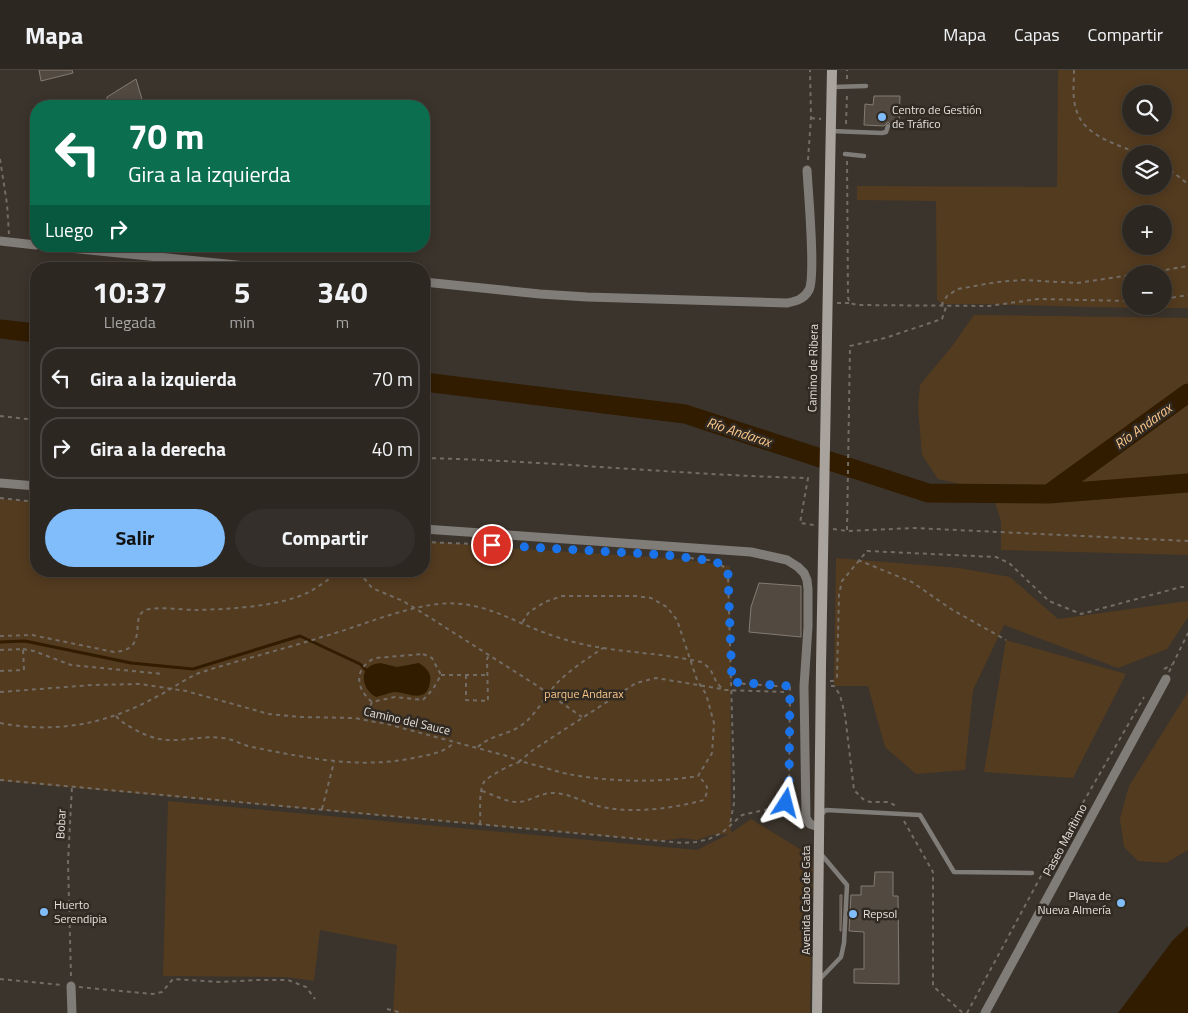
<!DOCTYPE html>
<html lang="es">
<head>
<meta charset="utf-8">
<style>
	:root { --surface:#2c2721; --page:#342f2a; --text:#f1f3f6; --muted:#a6a5a5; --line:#48443f; --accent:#80bdfa }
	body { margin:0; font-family:"Titillium Web",sans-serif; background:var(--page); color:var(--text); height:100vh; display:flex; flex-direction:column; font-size:19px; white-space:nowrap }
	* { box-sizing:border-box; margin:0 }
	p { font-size:16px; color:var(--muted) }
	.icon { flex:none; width:28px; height:28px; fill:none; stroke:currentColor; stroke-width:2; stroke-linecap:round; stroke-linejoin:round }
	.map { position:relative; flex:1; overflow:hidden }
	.drawer { position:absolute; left:30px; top:192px; width:400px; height:315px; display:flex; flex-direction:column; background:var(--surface); border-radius:20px; box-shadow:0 2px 12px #0003,0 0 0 1px var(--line) }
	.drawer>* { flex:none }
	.guide { position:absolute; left:30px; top:30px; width:400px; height:152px; border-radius:20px; box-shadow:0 2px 12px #0003,0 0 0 1px var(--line); background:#0b6e4f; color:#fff; overflow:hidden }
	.tools { position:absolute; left:1122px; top:15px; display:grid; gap:10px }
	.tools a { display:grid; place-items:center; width:50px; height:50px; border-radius:50%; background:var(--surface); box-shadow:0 2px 12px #0003,0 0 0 1px var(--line); font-size:25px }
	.pin { position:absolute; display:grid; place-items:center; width:42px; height:42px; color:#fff; margin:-21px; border:2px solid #fff; border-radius:50%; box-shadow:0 1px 5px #0007 }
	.me { position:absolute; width:55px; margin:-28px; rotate:9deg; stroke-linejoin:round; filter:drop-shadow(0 0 4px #0008) }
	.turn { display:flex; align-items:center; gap:18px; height:105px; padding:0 15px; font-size:22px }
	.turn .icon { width:65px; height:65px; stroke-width:2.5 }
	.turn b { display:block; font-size:35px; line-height:42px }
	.then { display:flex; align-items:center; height:48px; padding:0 15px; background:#0003; gap:10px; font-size:19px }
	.eta { display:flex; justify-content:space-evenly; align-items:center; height:85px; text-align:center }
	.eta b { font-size:30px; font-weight:700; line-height:35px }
	.primary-button { display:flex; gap:10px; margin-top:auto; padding:10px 15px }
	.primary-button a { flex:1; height:58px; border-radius:30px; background:var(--accent); color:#111; font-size:20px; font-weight:700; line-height:58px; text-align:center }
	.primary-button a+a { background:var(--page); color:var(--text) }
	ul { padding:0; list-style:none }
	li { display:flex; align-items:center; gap:15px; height:62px; margin:0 10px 8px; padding:0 5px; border:2px solid var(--line); border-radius:20px }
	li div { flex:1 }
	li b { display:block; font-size:19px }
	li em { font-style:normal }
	header { display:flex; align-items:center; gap:30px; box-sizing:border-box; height:70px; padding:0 25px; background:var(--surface); border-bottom:1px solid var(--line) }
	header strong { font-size:24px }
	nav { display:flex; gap:28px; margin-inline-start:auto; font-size:18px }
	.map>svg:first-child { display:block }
</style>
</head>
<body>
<header>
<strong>Mapa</strong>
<nav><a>Mapa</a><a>Capas</a><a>Compartir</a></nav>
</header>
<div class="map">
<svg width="1188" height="943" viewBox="0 0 1188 943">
	<rect width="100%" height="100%" fill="#3b342c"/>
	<!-- green -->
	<path fill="#533b1f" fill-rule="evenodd" d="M1058,0h130v238c-82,1 -164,-4 -246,-4l-5,-4 -1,-99 -79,-1v-14l200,1zM1131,24h33v32h-33zM1131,84h33v32h-33zM1131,144h33v32h-33zM1131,204h33v32h-33z
		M974,245l214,3v237l-187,-5v-29l-10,-30 -53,-12 -16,-24 -4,-48 2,-22 33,-40z
		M0,429l36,3v69h388v-30l111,9 136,8 59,8 1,267 20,-14 62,38 -3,156h-417l4,-68 -77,-15 -6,51 -27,-4 -124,-1 5,-175 529,49 32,-16 -17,1 -15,5 -15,-2 -23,3 -659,-60z
		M836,488l123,10 51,9 48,42 130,-18v16l-21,32 -49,19 -114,-43 -31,65 -8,80 -49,4 -31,-27 -17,-61h-34z
		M1006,570l120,34 -53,104 -89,-6z
		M1188,622v158l-22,13 -28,-2 -14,-14 -4,-29 9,-32z"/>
	<!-- water -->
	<path fill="#311c00" d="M380,593l17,4 22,-4c7,5 13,10 11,19 -3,22 -21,11 -35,10 -5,0 -13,4 -19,5 -16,-9 -18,-32 4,-34z
		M1188,856v87h-70l55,-73z"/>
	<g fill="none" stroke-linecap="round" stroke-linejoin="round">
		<!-- stream -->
		<path stroke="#311c00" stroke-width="3" d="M0,572l25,-1 106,22 62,6 107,-33 60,28 6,6"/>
		<!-- river -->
		<path stroke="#311c00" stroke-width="19" d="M0,259l36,4
			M424,312l261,32 243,79 121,1 139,-11
			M1050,423l138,-100"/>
	</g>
	<!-- building -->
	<path fill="#524a41" stroke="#847b72" d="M39,0h33l1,3 -32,8z
		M136,9l8,27h-37v-9z
		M874,26h26l-1,30h-7l-4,-4 -4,4 -20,-1 1,-21 8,1z
		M759,513l42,3v51l-52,-5 2,-25z
		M875,802h18v24h5l1,88 -45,-1v-14h10v-37l-15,-1 2,-36h10v-9h13z
		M840,825h2l-1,36h-1z"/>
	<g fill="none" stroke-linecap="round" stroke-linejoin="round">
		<!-- path -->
		<path stroke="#736c65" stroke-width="2" stroke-dasharray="4 4" stroke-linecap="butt" d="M1074,0c0,12 -2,27 2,39 7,27 42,36 65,45
			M847,9v-9
			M811,48l10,1
			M846,54l1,-30
			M0,89l7,45 2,30
			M808,90l3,-42 -1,-48
			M847,91l1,137 2,5 7,2 132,1 49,-7 93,2
			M1164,95l24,19
			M1142,204l46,-8
			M1164,229l24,-4
			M837,233h13
			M0,346l36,4
			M424,388c128,3 256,17 384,20l-8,45 14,2
			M0,428l36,4
			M833,459l14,2 67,-3 274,13
			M847,460l3,-184 35,-8 57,-19 4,-12 -4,-3 5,-8 11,-7 39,-7 26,-2 54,3 54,-8
			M424,472l74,3
			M690,488c14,2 33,0 38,17l6,209v19l-4,21
			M858,490l54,22 39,27 55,31
			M361,501l2,6 9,11 31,13 26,16 107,68 46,32
			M0,566l32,-1 82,17c37,-2 14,-36 32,-42 14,-4 35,0 50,0 33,-1 83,-3 113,-18 11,-6 21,-14 32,-21
			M23,579l11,2 37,14 92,9
			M0,580l23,-1 1,21 -24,1
			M423,584l9,4 9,17 -8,14 -10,11 -28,-3 -23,5c-17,-14 -18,-34 3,-44z
			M1164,599l8,-4
			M1169,602l19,-39
			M441,605h48
			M466,605v25l22,1 -1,-42 2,-4
			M830,611h3l4,-4 2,-83 3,-13 25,-30 129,6 13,6 40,38 32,13 100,-27h7
			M831,616h3l6,9 5,20 9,75 9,9 7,3h19l7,4
			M0,622l92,-7 48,-1 46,7 83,23 32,3 53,1 33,6 120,32 13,5 13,-11 103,-67 20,-5 66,11
			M367,643l5,-11
			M116,646c5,6 11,9 18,13 36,21 54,5 89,9 10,1 19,7 29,9 55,11 110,23 166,10 15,-3 25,-4 37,-15
			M0,653c56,11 107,1 156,-26 15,-7 28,-18 43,-24 40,-13 82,-23 123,-36 39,-11 76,-28 116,-33 48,-5 78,21 122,34 45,15 94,13 141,24 16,9 10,20 24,28l59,2
			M478,677c11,-11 28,-12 41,-20 17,-11 25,-30 38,-44 14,-14 30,-24 46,-35
			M0,710l683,63 13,-1 13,-3 14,-7 19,-17 40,-9 3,-3 4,-9 1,-107 -57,-4 -2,-3
			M482,721c10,3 22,10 33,11 13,1 24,-9 37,-9 20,0 37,13 56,15 31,5 66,0 96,-8 6,-13 3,-15 -6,-24
			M322,739l12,-47
			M904,751l29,51v114l30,27
			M480,754c1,-12 -2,-31 4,-42 3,-5 29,-19 36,-20 5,-1 40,11 48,12 42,8 87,9 130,2l14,-23 2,-30 -8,-29 -9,-14 -20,-60 -10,-13 -16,-9 -16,-2h-73l-17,6 -16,10 -7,11
			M71,906l-3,-114 4,-76
			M0,909l62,6
			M79,917l74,7 9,-2 11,-13 47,3 38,-2h30l18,7 9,12
			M387,939l16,4
			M967,943l80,-148 97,-168"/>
		<!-- lane -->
		<path stroke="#807c78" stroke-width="4.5" d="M833,17l33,-1
			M831,61l51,2 4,-1 2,-6
			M845,84l19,2
			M820,746l6,-6 94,5 34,57 78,1
			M819,910l22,-23 3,-14 3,-58 -26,-31"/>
		<!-- street -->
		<path stroke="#807c78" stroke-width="9" d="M0,171l36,4
			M50,176l226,23
			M424,212l116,12 47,3 200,6c10,-2 17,-4 22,-13 7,-14 -1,-100 -2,-120
			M0,413l36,3
			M424,459l327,23 36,8 11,7 6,6 3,7 1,9v38l-4,59 2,132 4,6 9,3
			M71,916l1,27
			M985,943l181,-334"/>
		<!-- secondary -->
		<path stroke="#a9a39d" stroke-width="10" d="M830,101l2,-101
			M817,943l4,-347"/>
		<!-- secondary-bridge -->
		<path stroke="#a9a39d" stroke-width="10" d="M821,596l9,-495"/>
	</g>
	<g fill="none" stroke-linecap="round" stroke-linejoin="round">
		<!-- route -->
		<path stroke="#1a73e8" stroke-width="9" stroke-dasharray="0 16.2" d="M492,475l174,10 47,6 10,4 5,9 4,108 56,4 2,2 -1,101 -3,14"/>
	</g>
	<!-- markers -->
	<g fill="#80bdfa" stroke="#312a22" stroke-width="2">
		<circle cx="882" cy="47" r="5"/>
		<circle cx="1121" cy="833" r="5"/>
		<circle cx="44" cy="842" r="5"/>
		<circle cx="853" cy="844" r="5"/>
	</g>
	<g text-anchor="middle" stroke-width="5" stroke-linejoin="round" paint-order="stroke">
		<!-- poi labels -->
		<g font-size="12" fill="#e5e0db" stroke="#312a22" text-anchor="start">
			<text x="892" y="44">Centro de Gestión<tspan x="892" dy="14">de Tráfico</tspan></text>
			<text x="1111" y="830" text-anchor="end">Playa de<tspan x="1111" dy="14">Nueva Almería</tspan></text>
			<text x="54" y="839">Huerto<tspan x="54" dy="14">Serendipia</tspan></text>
			<text x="863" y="848">Repsol</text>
		</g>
		<!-- street labels -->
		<g font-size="12" fill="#e5e0db" stroke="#312a22">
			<text transform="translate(813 298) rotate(-89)" y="4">Camino de Ribera</text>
			<text transform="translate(407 651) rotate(13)" y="4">Camino del Sauce</text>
			<text transform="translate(61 754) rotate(-87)" y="4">Bobar</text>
			<text transform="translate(1065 770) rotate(-62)" y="4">Paseo Marítimo</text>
			<text transform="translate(806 830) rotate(-90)" y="4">Avenida Cabo de Gata</text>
		</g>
		<!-- park labels -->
		<g font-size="12" fill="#f8c488" stroke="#312a22">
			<text x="584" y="628">parque Andarax</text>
		</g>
		<!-- water labels -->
		<g font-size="14" font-style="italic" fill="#fec98d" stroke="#312a22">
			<text transform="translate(1143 356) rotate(-36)" y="5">Río Andarax</text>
			<text transform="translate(739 362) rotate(18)" y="5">Río Andarax</text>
		</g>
	</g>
</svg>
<div class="tools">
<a><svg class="icon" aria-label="search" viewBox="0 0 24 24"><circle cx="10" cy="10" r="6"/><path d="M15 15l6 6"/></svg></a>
<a><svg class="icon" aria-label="layers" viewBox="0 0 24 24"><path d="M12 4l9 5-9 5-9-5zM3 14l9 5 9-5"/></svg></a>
<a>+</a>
<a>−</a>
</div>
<div class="pin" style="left:492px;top:475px;background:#d93025"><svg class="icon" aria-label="arrive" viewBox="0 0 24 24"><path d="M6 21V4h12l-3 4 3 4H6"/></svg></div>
<svg class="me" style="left:786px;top:733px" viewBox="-20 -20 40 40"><path d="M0-17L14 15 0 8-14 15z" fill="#1a73e8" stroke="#fff" stroke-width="4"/></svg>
<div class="guide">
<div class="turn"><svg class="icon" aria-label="left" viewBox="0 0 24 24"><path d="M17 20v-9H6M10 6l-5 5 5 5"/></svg><div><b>70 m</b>Gira a la izquierda</div></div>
<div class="then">Luego<svg class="icon" aria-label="right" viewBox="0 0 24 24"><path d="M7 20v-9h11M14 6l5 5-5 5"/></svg></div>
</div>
<section class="drawer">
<div class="eta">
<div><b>10:37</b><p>Llegada</p></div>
<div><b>5</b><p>min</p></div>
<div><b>340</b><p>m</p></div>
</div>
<ul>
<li><svg class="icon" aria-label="left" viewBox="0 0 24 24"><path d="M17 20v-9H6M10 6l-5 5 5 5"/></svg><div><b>Gira a la izquierda</b></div><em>70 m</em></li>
<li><svg class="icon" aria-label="right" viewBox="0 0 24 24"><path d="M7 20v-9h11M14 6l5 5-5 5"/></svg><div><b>Gira a la derecha</b></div><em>40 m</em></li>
</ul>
<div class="primary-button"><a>Salir</a><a>Compartir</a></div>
</section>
</div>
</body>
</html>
